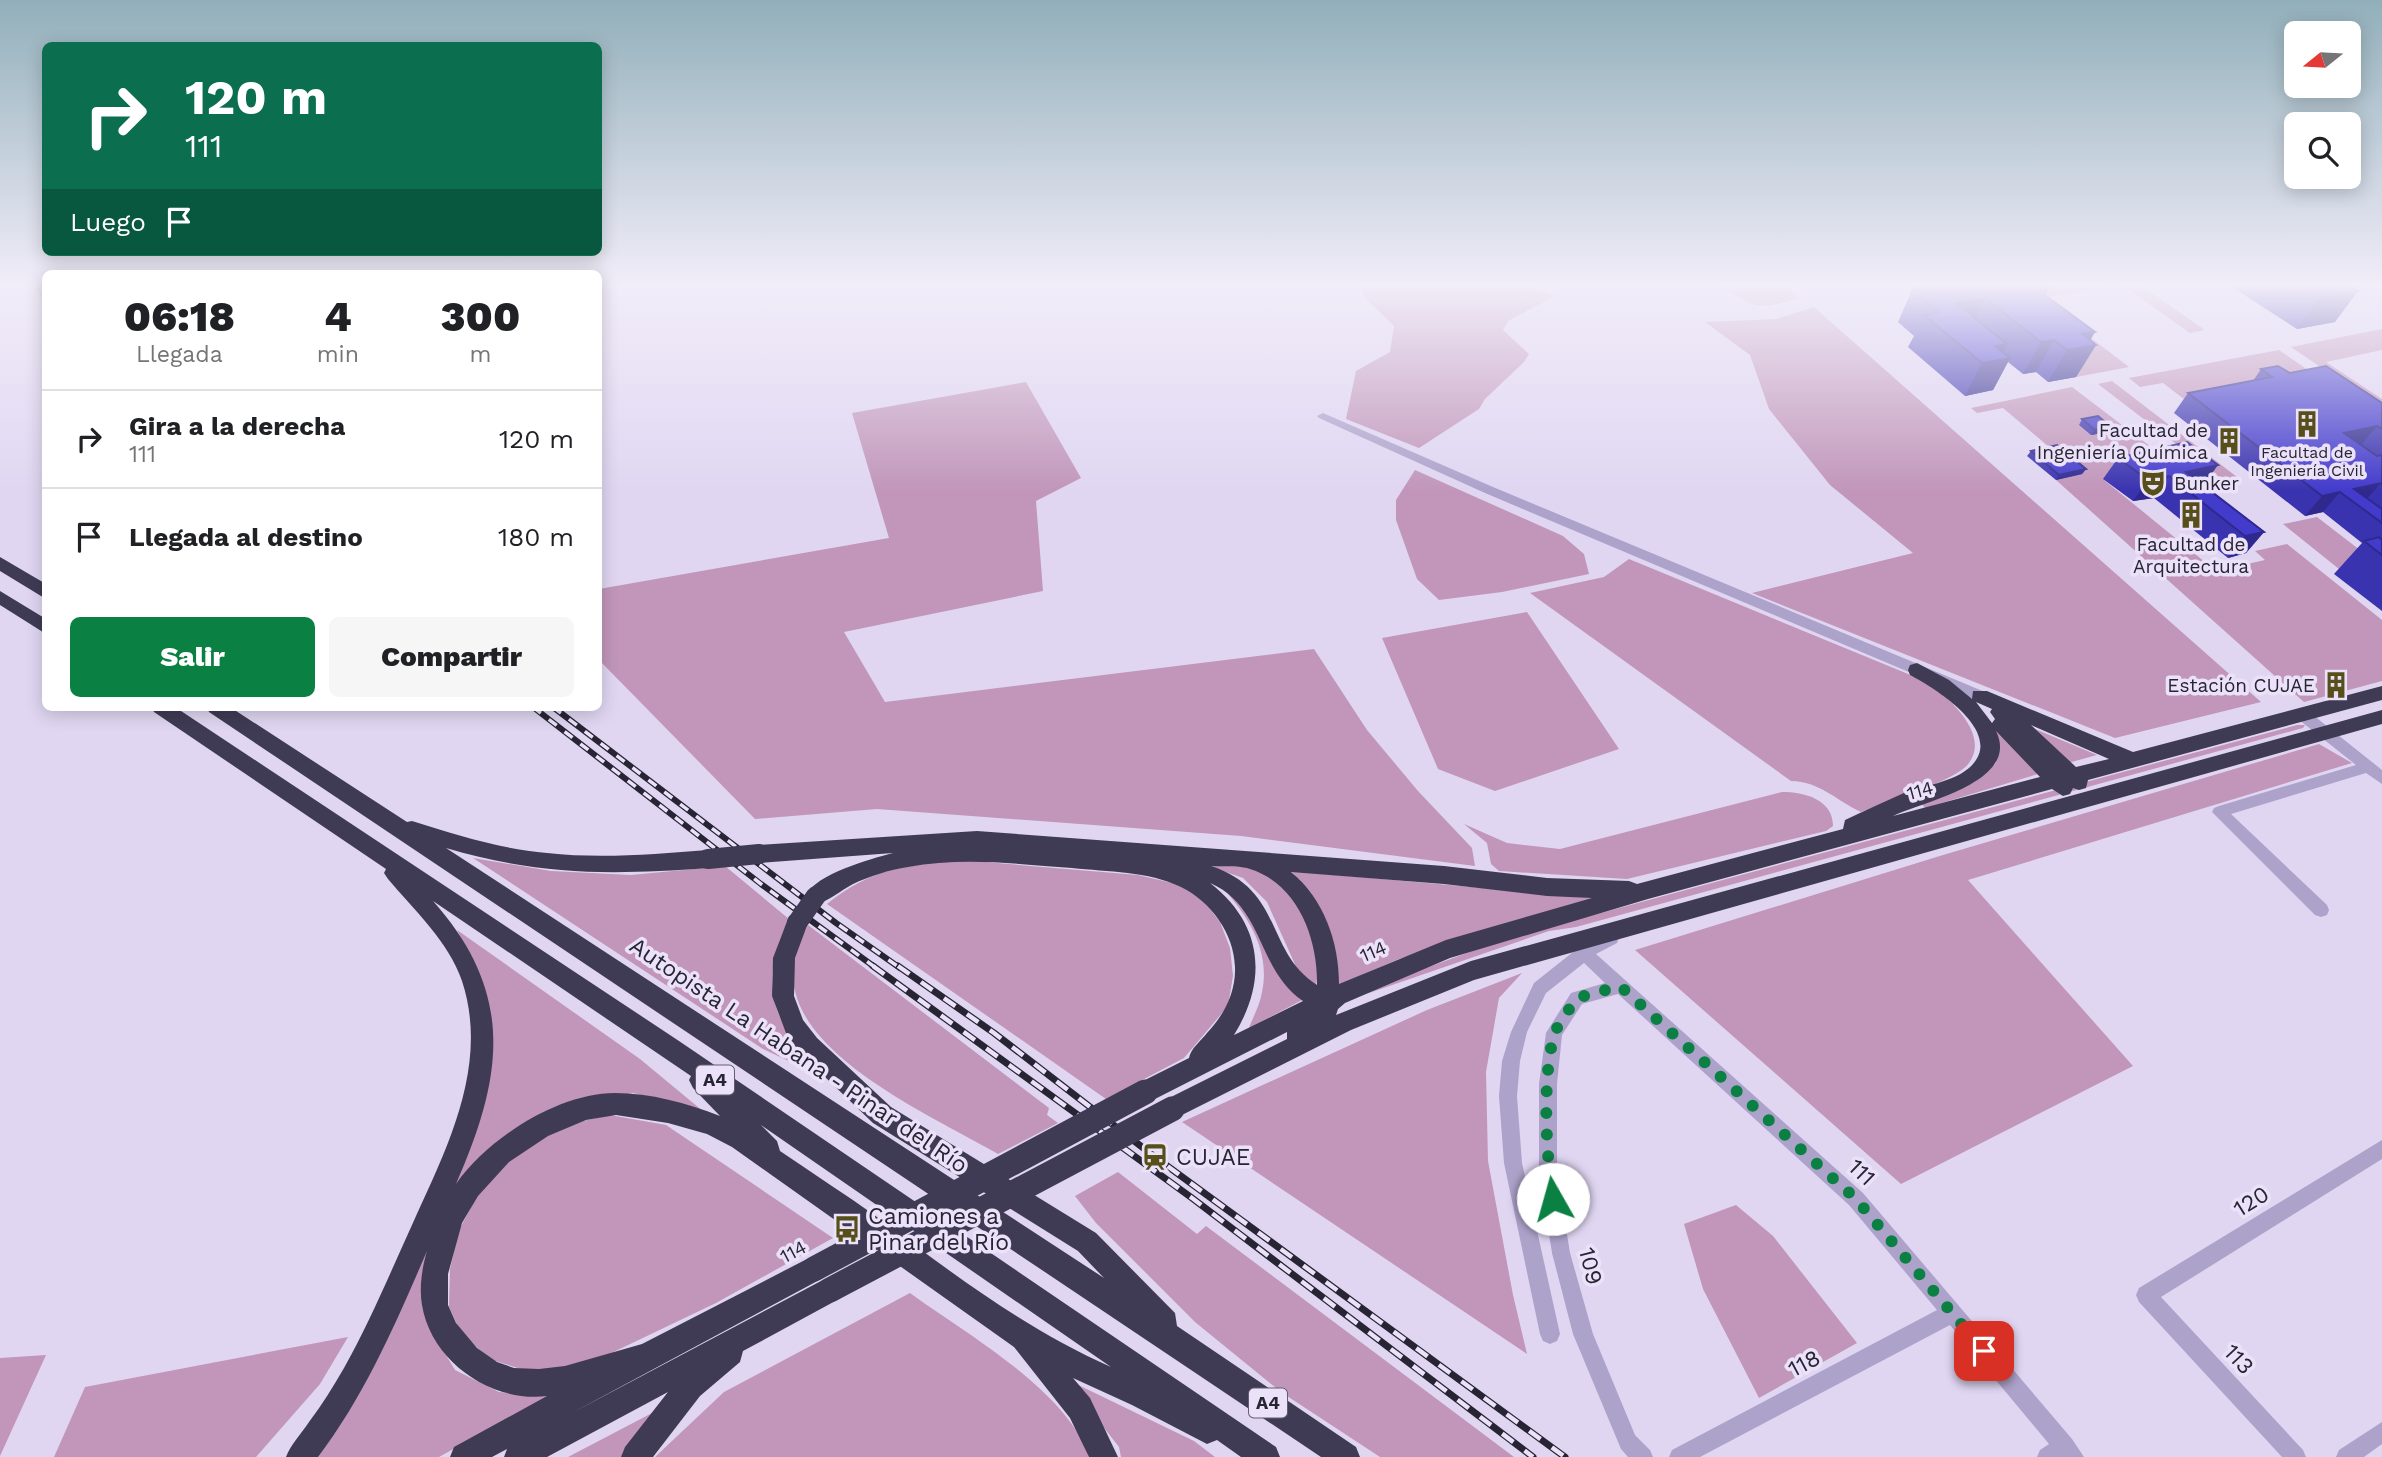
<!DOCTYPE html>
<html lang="es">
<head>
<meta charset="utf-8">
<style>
	:root { --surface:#fff; --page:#f6f6f6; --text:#202124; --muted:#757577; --line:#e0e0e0; --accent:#0b8043 }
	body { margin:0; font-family:"Work Sans",sans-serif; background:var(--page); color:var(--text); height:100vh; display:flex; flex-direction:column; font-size:26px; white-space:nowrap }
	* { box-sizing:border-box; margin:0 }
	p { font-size:23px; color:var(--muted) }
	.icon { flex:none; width:38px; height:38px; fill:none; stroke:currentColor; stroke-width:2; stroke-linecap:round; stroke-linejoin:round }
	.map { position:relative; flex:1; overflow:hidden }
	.details { position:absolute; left:42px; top:270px; width:560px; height:441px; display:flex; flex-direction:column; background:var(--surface); border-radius:10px; box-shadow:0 4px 18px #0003 }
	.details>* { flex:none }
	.guide { position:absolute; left:42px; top:42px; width:560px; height:214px; border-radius:10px; box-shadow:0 4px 18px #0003; background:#0b6e4f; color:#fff; overflow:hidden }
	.needle { width:46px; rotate:252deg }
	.controls { position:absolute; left:2284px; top:21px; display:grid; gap:14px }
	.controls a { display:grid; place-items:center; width:77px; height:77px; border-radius:10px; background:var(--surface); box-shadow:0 4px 18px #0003; font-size:35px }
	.pin { position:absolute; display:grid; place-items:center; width:60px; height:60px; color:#fff; margin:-30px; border-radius:14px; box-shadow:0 4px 10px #0006 }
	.me { position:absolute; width:77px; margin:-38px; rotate:353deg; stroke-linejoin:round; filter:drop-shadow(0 0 5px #0008) }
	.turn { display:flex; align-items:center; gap:24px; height:147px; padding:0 28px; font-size:32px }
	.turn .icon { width:91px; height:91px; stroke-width:2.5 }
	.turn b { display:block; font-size:49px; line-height:60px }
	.then { display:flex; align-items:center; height:66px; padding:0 28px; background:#0003; gap:14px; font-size:26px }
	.eta { display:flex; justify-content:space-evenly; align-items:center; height:119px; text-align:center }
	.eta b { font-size:42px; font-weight:800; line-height:49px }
	.action { display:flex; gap:14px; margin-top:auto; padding:14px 28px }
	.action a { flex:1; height:80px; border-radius:10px; background:var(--accent); color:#fff; font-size:28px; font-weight:800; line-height:80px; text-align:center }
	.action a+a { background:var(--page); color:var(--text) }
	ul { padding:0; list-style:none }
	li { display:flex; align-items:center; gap:21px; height:98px; padding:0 28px; border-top:2px solid var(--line) }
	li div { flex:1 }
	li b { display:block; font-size:26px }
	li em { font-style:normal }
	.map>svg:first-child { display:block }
</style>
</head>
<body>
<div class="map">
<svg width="2382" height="1457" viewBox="0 0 2382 1457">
	<rect width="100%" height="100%" fill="#e0d6f2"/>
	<!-- green -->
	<path fill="#c196ba" d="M1359,287h173l23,9 -47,25 -5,9 26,24 -5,8 -39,37 -6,10 -60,39 -73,-29 10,-48 34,-19 4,-26 -27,-26z
		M1722,287h66l11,11c-40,12 -42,11 -77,-11z
		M1910,287h197l-67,12 89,68 -53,10 -13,-10 -120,-53z
		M2125,287h18l62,43 -15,3z
		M1814,307l447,395 -146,36 -363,-145 161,-40 -83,-68 -61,-76 -19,-54 -45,-33 71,-3z
		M2382,329v21l-56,12 56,37v10l-91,-62z
		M2279,350l39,27 -121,32 -34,-26 -23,4 -11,-9z
		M2112,381l125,96 -14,3 -125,-96z
		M1026,382l55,96 -45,23 7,90 -199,41 41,70 429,-53 53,81 51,61 54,57 3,18 -234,-30 -364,-27 -122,10 -156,-159v-71l290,-51 -37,-125z
		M2072,387l100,76 -68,17 112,91 49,-11 -10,-9 32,-7 95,76v61l-78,21 -248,-222 25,-6 -78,-66 -26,5 -6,-5z
		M1415,470l148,66 21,18 5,20 -87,18 -63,8 -22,-21 -21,-59v-20z
		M2317,517l65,50 -25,-3 -18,5 -56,-45z
		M1629,559l301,124c20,17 60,51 39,80 -13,18 -85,40 -108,49 -24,-11 -42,-31 -70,-31l-261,-188 74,-16z
		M1527,612l92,137 -124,42 -57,-22 -56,-131z
		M2297,725h8l-2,3 -727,199 -27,4 -183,63 38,-18 104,-38z
		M1993,727l45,47 -113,34 -4,-5 54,-21 21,-19z
		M2030,727l67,28 -29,8z
		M2319,744l33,19 -384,117 165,186 -232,118 -266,-234 308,-95z
		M1782,792c22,0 51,7 51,34l-7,5 -199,48 -128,-8 -8,-7 -4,-21 -23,-19 43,19 53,6z
		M473,858l78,13 80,4 94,-9 64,53c-33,67 -15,102 30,156l-56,-26z
		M961,860l177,15 39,9 26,16 17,22 10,26 3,28 -5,30 -44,52 -78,41 -279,-195c43,-35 81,-40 134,-44z
		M1197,862c16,1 39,-1 54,4 27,10 60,50 65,77 3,15 2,29 0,44l-18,-16 -31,-69 -24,-24z
		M1291,871l304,27 -196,61 -61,26c-5,-57 -8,-71 -47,-114z
		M1220,885l20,13 64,101 -55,29c4,-11 11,-23 13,-36 9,-42 -15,-78 -42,-107z
		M808,925l241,183 -2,7 11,8 -60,31c-60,-35 -186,-90 -203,-163 -6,-23 2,-46 13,-66z
		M457,930l183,129 64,53 -71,-19 -47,8 -131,91 -26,135 26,43 44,22 50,4 -110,61h-127l167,-342 -3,-144z
		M1522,973l-23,25 -13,74 2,89 25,134 14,59 -345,-232 245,-112z
		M610,1115l56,10 167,113 -117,65 -136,65 -46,5 -45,-14 -29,-28 -11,-24 1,-38 9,-39 26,-49 29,-27 46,-28z
		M1118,1172l79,62 9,-8 308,231h-134l-99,-65 -86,-70 -99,-99 -21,-27z
		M1736,1205l37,31 84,107 -98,55 -56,-109 -19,-65z
		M910,1293c55,40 158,98 179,164h-434l69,-65z
		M348,1337l-28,47 -64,73h-202l31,-70z
		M46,1355l-46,101v-98z
		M1066,1379l128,62 21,16h-94l-2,-10z
		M675,1401l-50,56h-57z"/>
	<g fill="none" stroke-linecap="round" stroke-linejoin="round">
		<!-- minor -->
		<path fill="#ada2ca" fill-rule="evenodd" d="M1323,413l170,74 492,205 2,4 -2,4h-10l-490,-207 -166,-75 -2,-2z
			M2303,710l5,1 74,59v14l-16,-11 -135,41 96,91 2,5 -2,5 -6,2 -6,-2 -103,-103 2,-4 5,-2 137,-41 -58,-46 -2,-4 2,-4z
			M1611,931l6,2 2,5 -2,5 -21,11 267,239 209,246 12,18h-47l3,-7 9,-6 -99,-119 -250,132h-31l3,-7 265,-140 -88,-105 -231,-211 -36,10 -20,31 -5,49v87l13,82 23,81 42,101 15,15 3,7h-25l-7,-8 -48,-115 -21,-81 -13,-82v-87l7,-51 25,-40 34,-10 -21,-20 -38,30 -19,39 -7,29 -3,35 5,67 38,171 -3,7 -7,3 -7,-3 -3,-7 -36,-171 -5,-67 3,-35 9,-29 23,-49 44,-35z
			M2382,1140v19l-221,138 142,153 3,7h-24l-143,-155 -3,-7 3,-7z
			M2382,1422v22l-18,13h-28l3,-7z"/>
		<!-- highway -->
		<path fill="#3f3b55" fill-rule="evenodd" d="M0,557l46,27v15l-46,-28z
			M0,591l46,28v15l-46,-29z
			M1917,663l32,17 23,19 1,-8h14l146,61 249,-66v14l-294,80 -2,8 -7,2 -6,-2 -3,6 -7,2 -11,-7 -404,110 -198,59 -105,45 -7,6 -2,6 135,-54 911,-251v14l-908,256 -123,50 -179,90 -9,-3 -3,-8 3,-8 124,-62v-7l-134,68 -8,3 -8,-3 -4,-8 4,-8 52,-26c2,-10 11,-16 18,-25 17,-18 29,-41 28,-66 -1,-34 -24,-65 -54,-80 -33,-16 -73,-15 -109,-19 -54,-4 -110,-11 -164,-1 -19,3 -38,9 -55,17 -13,7 -23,16 -37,21l-8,-3 -3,-6c11,-22 65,-37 88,-43l-134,10 -7,-3 -3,-6 3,-6 7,-3 218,-14 467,35 103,12 82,3 8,3 206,-55 2,-9c19,-9 39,-18 59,-27 21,-8 59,-12 72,-33 22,-33 -43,-73 -66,-85l-2,-5 2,-5zM1976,702l16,7 -2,3 5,7 -3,4zM2031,725l78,34 -33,8zM1996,731l44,46 -147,39c31,-15 128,-34 103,-85zM1211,866c12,1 27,-1 39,3 48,15 68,70 67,116 -52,-33 -33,-95 -106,-119zM1291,872l153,12 103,12 45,2 -146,42 -107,44c0,-42 -15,-85 -48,-112zM1210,883c54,23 47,87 93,118l-69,34c34,-55 29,-111 -24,-152z
			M152,707h23l504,334 597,406 4,10h-39l-24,-17 -10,4 -75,-39 -59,-27 17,20 28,59h-29l-19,-39 -56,-71 -282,-200 -25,-13 -39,-11 -52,-8 -30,5 -38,16 -39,26 -31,34 -16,27 -14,51v31l8,18 21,25 20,14 17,6 25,1 26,-3 77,-22 163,-84 9,-4 9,4 4,9 -4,9 -253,136 251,-133 9,-4 9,4 4,9 -4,9 -96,52 -3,11 -40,34 -47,61h-32l4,-10 43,-55 -121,65h-43l3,-8 -15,8h-42l4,-10 93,-51c-56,7 -116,-35 -125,-91 -3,-17 0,-37 5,-54 -31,72 -62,144 -109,206h-32c5,-13 15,-23 23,-35 13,-17 24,-35 35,-54 26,-46 46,-95 68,-143 34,-75 78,-159 50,-244 -13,-39 -48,-71 -74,-102l-4,-6 2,-4 -232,-157zM433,901l258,175 -2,4 4,8 27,28c-33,-13 -70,-23 -105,-23 -57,0 -128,46 -159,91 47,-107 60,-190 -23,-283zM761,1125l350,242c-86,-38 -159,-94 -234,-150 -32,-23 -65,-44 -97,-66l-3,-10z
			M207,707h23l177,115 5,-1c44,14 89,28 135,32 54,6 108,1 161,-3l7,3 3,6 -3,6 -7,3c-97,7 -167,8 -262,-20l658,430 -26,-27 -205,-128 -72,-69 -15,-21 -14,-37 1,-38 16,-42 8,-2 8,2 3,7 -13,35 -1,38 9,24 14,18 74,69 205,126 79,80 2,13 179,121 4,10h-39l-1112,-745z"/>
		<defs>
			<path id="rail-far2" d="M40,287l6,14"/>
			<path id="rail-far1" d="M533,707l228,177 115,84
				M553,707l283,216 64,45"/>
			<path id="rail" d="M873,966l319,232 341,259
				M898,966l96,67 161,124 410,300"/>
		</defs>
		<!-- rail-far2 casing -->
		<use href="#rail-far2" stroke="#272534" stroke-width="4.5"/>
		<!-- rail-far1 casing -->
		<use href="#rail-far1" stroke="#272534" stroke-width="6"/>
		<!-- rail casing -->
		<use href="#rail" stroke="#272534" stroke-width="7"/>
		<!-- rail-far2 -->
		<use href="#rail-far2" stroke="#ebe2f9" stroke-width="2.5" stroke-dasharray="9" stroke-linecap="butt"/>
		<!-- rail-far1 -->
		<use href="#rail-far1" stroke="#ebe2f9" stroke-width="3.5" stroke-dasharray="10" stroke-linecap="butt"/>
		<!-- rail -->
		<use href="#rail" stroke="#ebe2f9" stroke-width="4.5" stroke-dasharray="14" stroke-linecap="butt"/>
		<!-- highway-bridge-far1 -->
		<path stroke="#3f3b55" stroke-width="20" d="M708,859l51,-5
			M797,923l19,-27"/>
		<!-- highway-bridge -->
		<path stroke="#3f3b55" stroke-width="25" d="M814,1269l331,-177
			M830,1290l342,-181"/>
	</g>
	<!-- wall -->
	<path fill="#3a33af" d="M2232,287h121l-18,35 -38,7z
		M2049,288l-4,7 50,37 -5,8 6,5 -20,32 -28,5 -12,-10 -13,2 -15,-12 -15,28 -28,6 -57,-49 6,-11 -16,-14 14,-32z
		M2261,369l29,4 92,30v208l-48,-37 28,-31 -39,-31 -18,4 -131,-103 14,-20 65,-12z
		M2082,419l26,13 -17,3 -12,-10z
		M2031,451l55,18 -4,5 -26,6 -29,-24z
		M2118,458l85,27 61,47 -18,21 -18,5 -74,-60 -21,3 -30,-22z"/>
	<!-- shaded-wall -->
	<path fill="#2f298e" d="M2049,288l-17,31 6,-29z
		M2358,291l-23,31 -38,7 23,-32z
		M1985,298l-16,32 -13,-27z
		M2095,332l-8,14 9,-1 -20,32 -28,5 19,-32 15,-16z
		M2054,340l-18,32 -13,2 18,-32z
		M2007,344l-9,16 12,-2 -17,32 -28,6 17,-33 13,-17z
		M2377,426l-17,20 -16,-13z
		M2111,427l-3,5 -17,3 4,-5z
		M2218,465l-15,21 -17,-14z
		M2086,469l-4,5 -26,6 3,-5z
		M2169,476l-15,22 -21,3 15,-21z
		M2381,483l-18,20 -9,-14z
		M2340,492l-17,20 -18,4 17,-20z
		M2264,532l-18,21 -18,5 17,-22z"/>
	<!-- building -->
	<path fill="#433bcb" stroke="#2f298e" stroke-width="2" d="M1930,287h118l1,1 -11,2 57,42 -13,2 14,11 -29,5 -13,-10 -13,2 -56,-44 -29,5 51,41 -12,2 15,12 -28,5 -58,-48 15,-3 -27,-22z
		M2303,287h50l5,4 -38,6z
		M2278,366l12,7 36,-7 56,37v26l-5,-3 -33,7 33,23 5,-1v29l-1,-1 -27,6 28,20v14l-42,-31 -18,4 -134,-103 84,-16 -11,-8z
		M2098,416l13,11 -16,3 -13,-11z
		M2187,442l31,23 -32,7 78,60 -19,4 -76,-60 -21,4 -30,-22z
		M2057,445l29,24 -27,6 -28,-24z
		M2379,537l3,3v15l-18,-14z"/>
	<!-- sky -->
	<linearGradient id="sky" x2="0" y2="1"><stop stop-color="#91afba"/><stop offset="0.58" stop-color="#f1edf9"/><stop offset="1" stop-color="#f1edf9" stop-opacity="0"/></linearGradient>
	<rect width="2382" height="491" fill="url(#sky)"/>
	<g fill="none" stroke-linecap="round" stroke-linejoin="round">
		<!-- route -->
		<path stroke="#0b8043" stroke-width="12" stroke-dasharray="0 21.6" d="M1553,1199c-7,-44 -11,-121 1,-164 4,-12 16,-26 23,-37l43,-12 236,213 128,152"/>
	</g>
	<!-- icons -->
	<defs>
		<symbol id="building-bare" viewBox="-9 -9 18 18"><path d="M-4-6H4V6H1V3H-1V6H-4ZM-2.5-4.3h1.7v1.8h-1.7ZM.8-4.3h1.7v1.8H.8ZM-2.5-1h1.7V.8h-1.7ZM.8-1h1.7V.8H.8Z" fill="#574f19" stroke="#ebe2f9" stroke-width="2.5" paint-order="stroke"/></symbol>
		<symbol id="theatre-bare" viewBox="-9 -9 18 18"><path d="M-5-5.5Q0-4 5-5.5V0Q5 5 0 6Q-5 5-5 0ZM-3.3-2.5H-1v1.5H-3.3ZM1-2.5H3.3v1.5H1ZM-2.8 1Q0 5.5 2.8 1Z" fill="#574f19" stroke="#ebe2f9" stroke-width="2.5" paint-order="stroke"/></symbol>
		<symbol id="station-bare" viewBox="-9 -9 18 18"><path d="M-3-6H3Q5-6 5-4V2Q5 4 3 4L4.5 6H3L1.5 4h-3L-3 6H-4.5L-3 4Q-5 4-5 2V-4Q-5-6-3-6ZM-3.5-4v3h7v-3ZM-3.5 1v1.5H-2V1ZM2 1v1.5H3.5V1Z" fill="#574f19" stroke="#ebe2f9" stroke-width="2.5" paint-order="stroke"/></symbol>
		<symbol id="bus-bare" viewBox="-9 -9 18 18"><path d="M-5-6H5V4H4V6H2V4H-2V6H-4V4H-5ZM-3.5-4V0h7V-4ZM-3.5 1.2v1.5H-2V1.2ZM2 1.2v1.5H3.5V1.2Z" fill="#574f19" stroke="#ebe2f9" stroke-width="2.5" paint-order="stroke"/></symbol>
	</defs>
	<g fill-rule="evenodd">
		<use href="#building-bare" x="2288" y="405" width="38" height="38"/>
		<use href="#building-bare" x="2210" y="422" width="38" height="38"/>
		<use href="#theatre-bare" x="2134" y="464" width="38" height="38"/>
		<use href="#building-bare" x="2172" y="496" width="38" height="38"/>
		<use href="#building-bare" x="2317" y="666" width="38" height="38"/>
		<use href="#station-bare" x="1136" y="1138" width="38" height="38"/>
		<use href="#bus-bare" x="828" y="1210" width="38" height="38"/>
	</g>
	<g text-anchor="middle" stroke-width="7" stroke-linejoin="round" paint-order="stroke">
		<!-- far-poi labels -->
		<g font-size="16" fill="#272534" stroke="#ebe2f9">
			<text x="2307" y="458">Facultad de<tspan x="2307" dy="18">Ingeniería Civil</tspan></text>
		</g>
		<!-- shield labels -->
		<g fill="#ebe2f9" stroke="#625e6f" stroke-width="2">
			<rect x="696" y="1065.5" width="38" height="29" rx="5"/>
			<rect x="1249" y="1388.5" width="38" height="29" rx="5"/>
		</g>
		<g font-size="18" font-weight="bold" fill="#272534">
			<text x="715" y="1086">A4</text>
			<text x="1268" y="1409">A4</text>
		</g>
		<!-- poi labels -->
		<g font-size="19" fill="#272534" stroke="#ebe2f9" text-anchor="end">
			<text x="2208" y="437">Facultad de<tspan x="2208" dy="22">Ingeniería Química</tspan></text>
			<text x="2174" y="490" text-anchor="start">Bunker</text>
			<text x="2191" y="551" text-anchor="middle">Facultad de<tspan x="2191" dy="22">Arquitectura</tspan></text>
			<text x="2315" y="692">Estación CUJAE</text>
		</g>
		<!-- street labels -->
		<g font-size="19" fill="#272534" stroke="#ebe2f9">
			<text transform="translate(1920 790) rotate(-15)" y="7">114</text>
			<text transform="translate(1373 951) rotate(-23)" y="7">114</text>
			<text transform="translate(793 1251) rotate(-28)" y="7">114</text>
		</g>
		<!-- near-street labels -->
		<g font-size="23" fill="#272534" stroke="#ebe2f9">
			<text transform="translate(799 1055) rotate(34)" y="8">Autopista La Habana - Pinar del Río</text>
			<text transform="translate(1862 1172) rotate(44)" y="8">111</text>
			<text transform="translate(2251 1201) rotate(-32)" y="8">120</text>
			<text transform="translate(1591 1266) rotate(76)" y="8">109</text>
			<text transform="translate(2239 1359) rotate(47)" y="8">113</text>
			<text transform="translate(1804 1363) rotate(-28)" y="8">118</text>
		</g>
		<!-- near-poi labels -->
		<g font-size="23" fill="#272534" stroke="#ebe2f9" text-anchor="start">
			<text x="1176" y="1165">CUJAE</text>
			<text x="868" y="1224">Camiones a<tspan x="868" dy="26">Pinar del Río</tspan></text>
		</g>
	</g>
</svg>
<div class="controls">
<a><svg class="needle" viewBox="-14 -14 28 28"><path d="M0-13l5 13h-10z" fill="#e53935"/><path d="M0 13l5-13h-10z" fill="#757577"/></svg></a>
<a><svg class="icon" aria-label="search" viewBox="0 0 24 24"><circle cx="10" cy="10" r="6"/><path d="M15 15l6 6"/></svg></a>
</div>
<div class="pin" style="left:1984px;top:1351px;background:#d93025"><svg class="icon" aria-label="arrive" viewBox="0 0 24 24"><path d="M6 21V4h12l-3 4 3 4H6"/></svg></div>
<svg class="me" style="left:1553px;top:1199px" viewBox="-20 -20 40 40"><circle r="19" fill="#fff"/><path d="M0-13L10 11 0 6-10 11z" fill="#0b8043"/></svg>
<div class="guide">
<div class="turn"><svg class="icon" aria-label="right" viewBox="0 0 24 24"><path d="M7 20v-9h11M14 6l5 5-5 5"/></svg><div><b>120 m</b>111</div></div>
<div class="then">Luego<svg class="icon" aria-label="arrive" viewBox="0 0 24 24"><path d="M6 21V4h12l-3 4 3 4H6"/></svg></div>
</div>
<section class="details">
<div class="eta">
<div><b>06:18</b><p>Llegada</p></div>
<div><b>4</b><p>min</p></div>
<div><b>300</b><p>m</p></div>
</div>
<ul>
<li><svg class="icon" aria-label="right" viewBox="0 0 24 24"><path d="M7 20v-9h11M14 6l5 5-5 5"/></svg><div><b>Gira a la derecha</b><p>111</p></div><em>120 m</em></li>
<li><svg class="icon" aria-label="arrive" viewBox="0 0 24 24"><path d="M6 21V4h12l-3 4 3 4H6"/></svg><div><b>Llegada al destino</b></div><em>180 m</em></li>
</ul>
<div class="action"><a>Salir</a><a>Compartir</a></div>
</section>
</div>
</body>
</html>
